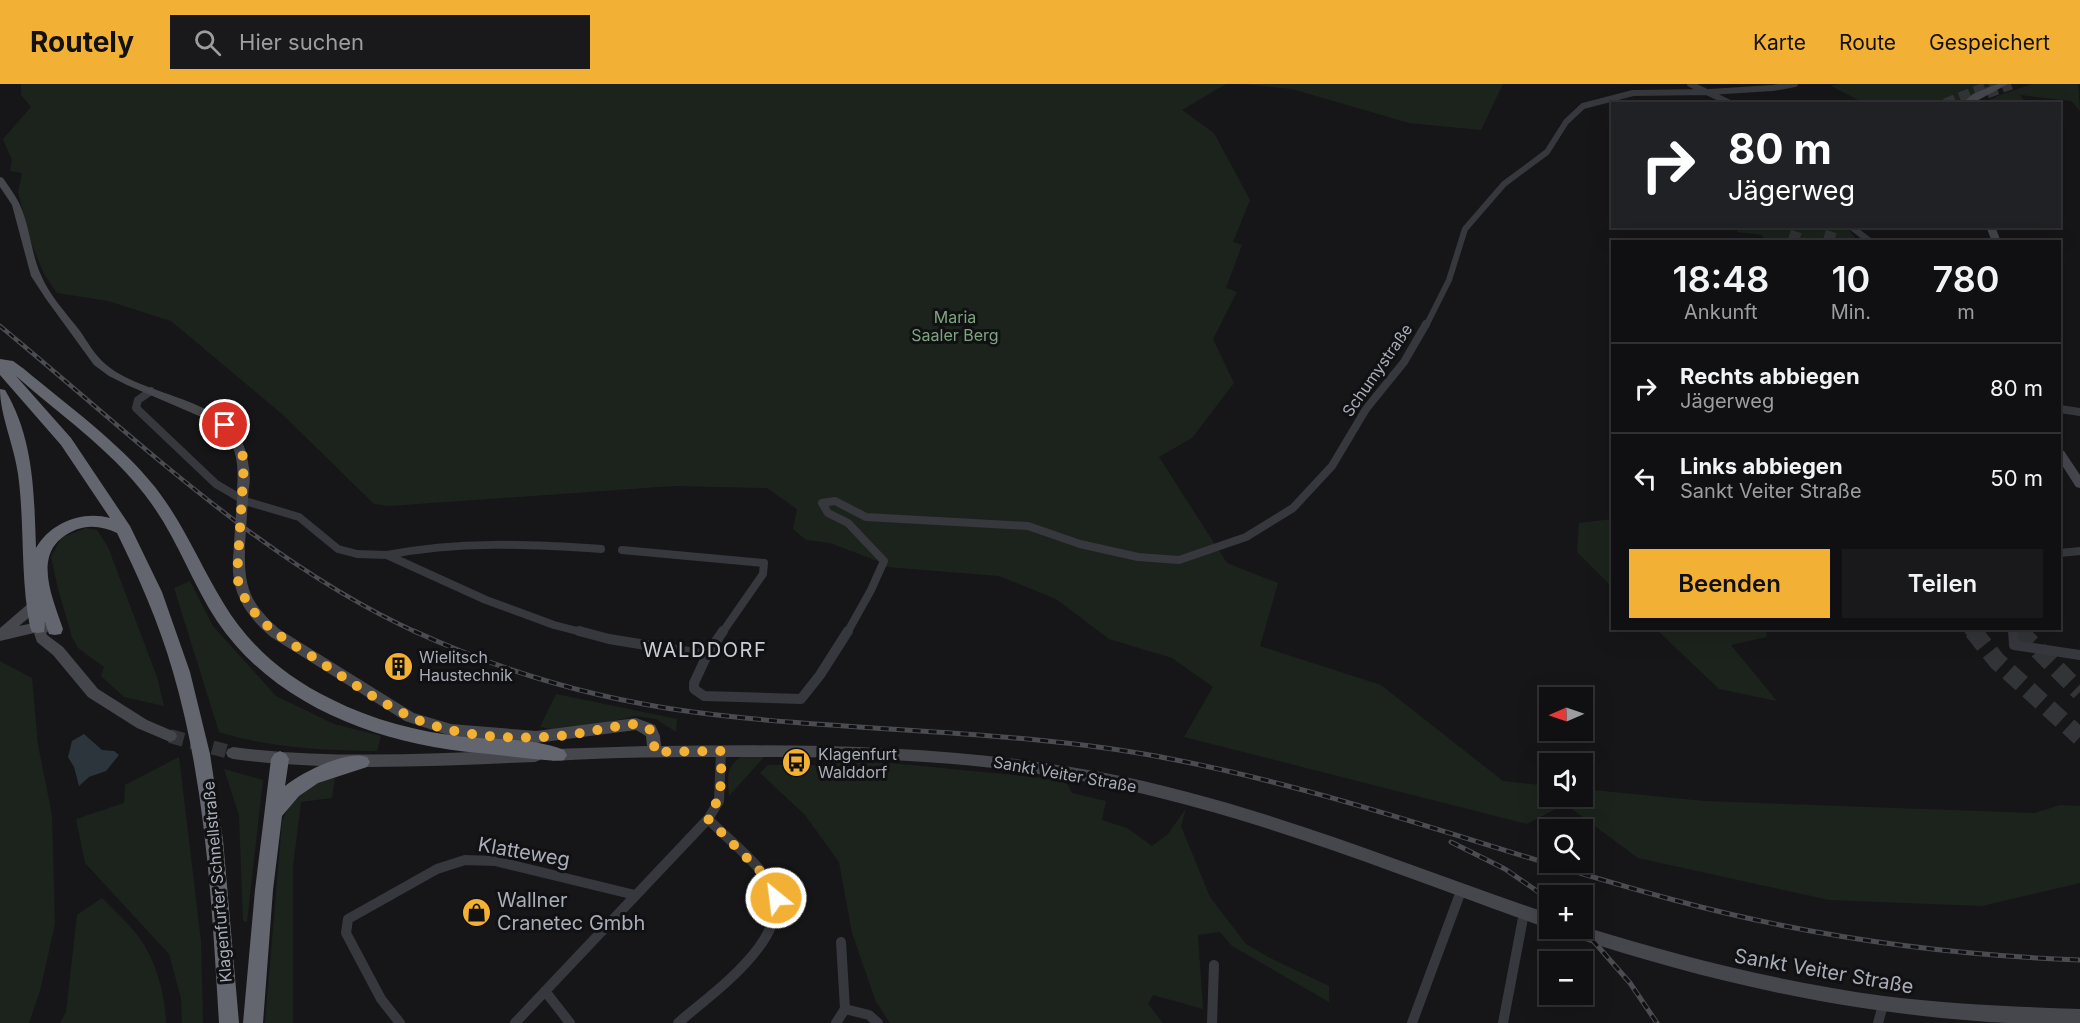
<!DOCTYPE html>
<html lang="de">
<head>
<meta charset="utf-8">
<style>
	:root { --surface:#101012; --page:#19191b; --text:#f1f3f6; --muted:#9c9d9f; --line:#303032; --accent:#f2b134 }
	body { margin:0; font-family:Inter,sans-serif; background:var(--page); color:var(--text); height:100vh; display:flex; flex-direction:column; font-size:22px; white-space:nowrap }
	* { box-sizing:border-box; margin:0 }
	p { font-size:20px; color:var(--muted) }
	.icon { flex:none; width:33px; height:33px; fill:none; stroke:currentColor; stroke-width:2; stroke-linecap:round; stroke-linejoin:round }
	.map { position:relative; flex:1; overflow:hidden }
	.panel { position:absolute; left:1611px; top:156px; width:450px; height:390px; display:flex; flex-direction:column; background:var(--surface); border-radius:0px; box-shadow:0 6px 24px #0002,0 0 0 2px var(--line) }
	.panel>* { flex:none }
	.banner { position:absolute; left:1611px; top:18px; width:450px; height:126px; border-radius:0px; box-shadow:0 6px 24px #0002,0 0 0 2px var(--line); background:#202124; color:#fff; overflow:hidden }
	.needle { width:39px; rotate:268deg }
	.buttons { position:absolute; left:1539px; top:603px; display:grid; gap:12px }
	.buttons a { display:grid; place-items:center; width:54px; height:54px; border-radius:0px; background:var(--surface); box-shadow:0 6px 24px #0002,0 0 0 2px var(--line); font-size:30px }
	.pin { position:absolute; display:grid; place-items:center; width:51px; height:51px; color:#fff; margin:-26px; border:3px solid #fff; border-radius:50%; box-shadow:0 2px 6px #0007 }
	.me { position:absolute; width:66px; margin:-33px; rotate:331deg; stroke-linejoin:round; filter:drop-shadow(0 0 4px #0008) }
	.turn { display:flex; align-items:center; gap:21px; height:126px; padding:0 18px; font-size:27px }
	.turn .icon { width:78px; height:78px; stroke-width:2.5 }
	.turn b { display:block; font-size:42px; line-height:51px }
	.eta { display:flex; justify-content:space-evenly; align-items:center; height:102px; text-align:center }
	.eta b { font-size:36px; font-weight:600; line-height:42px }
	.button { display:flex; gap:12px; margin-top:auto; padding:12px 18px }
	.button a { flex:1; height:69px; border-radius:0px; background:var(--accent); color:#111; font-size:24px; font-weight:600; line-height:69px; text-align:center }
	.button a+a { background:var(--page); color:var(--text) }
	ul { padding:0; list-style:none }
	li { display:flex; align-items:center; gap:18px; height:90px; padding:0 18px; border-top:2px solid var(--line) }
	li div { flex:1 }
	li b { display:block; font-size:22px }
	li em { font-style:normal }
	header { display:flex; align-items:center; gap:36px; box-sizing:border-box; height:84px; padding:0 30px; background:var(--accent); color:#111 }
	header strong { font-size:28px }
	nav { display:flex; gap:33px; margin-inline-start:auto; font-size:21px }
	.search { width:420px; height:54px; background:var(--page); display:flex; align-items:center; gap:15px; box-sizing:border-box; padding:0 21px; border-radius:0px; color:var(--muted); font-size:22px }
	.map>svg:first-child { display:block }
</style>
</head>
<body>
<header>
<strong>Routely</strong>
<div class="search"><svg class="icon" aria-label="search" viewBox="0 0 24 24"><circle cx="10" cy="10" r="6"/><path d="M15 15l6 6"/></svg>Hier suchen</div>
<nav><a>Karte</a><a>Route</a><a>Gespeichert</a></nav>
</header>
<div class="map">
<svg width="2080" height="939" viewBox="0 0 2080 939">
	<rect width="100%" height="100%" fill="#161618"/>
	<!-- green -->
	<path fill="#1c231d" d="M21,0h1205l-44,26 32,23 36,67 -17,42 9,3 -16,43 11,4 -24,47 21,44 -42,55 -33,19 68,106 51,20 -18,63 121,39 122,96 46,5 1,10h32l1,-7 121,12 331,12 25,-8 20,1v77l-98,23 -153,-6 -191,-42 -73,-54 -38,20 -343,-87 29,-50 -41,-29 -63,-19 -53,-40 -57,-23 -113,-9 -6,-5 -50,-19 -24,-3 -13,-11 4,-20 -30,-21 -93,-2 -285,20 -15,-2 -92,-90 -111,-93 -63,-20 -51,-8 -13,-19 -12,-29 -14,-53 4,-19 -12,-2 2,-11 -9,-21 28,-32 -10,-12z
		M1243,0h260l-22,46 -72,-7 -117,-34z
		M1839,0h153l-35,20 -93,-1 -33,-17z
		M2032,0h46l2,27 -9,-10 -51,-6 6,8h-43l17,-8z
		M1738,143h108l12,14h-94l-2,-6 -25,-3z
		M1612,435v68l-35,-35 2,-29z
		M86,444l11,2 11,17 49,130 7,29 -40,-9 -23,-21 3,-9 -26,-19 -6,-11 -14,-48 -7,-32 10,-19z
		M190,497l23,45 63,70 58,28 47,12 -4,15c-54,-1 -107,-3 -158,-19l-45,-144z
		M1656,545h110l1,8 -36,8 46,56 -58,-12z
		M0,577l32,17 6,67 14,70 3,109 -15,67 -11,32h-29z
		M556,610l121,25 -1,13 -20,-13 -20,-3 -64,13 -14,1 -18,-3z
		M179,673l22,184 2,82h-21l-1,-25 -12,-44 -84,-91 -9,-44 48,-16 1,-18z
		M741,673h23l-35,39c-1,-17 -4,-29 12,-39z
		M839,674l226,22 7,13 34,8 -4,19 25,8 25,18 16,-12 18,-26 -5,18 29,71 36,47 24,14 59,28v16l-97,-56 -12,-14 -22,3 5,74 -50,-14 -5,9 15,19h-273l-14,-21 -24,-69 -13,-71 -34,-47 -45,-42 8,-8h50z
		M224,685l39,11 -16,142 -4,-1 -4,-106z
		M335,693l-3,21 -31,4 -8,65v156h-28l17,-201c11,-27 24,-38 53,-45z
		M102,814c11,11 23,22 33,34 20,25 30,59 31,91h-106l6,-11 11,-97z"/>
	<!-- water -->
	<path fill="#2c353c" d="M84,650l18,16 12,1 5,4 -13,16 -17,6 -10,9 -5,-19 -6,-10 4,-16z"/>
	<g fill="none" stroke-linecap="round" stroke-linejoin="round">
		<!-- secondary-tunnel -->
		<path stroke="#333438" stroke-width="14" stroke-dasharray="14 8" stroke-linecap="butt" d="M170,652l63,17"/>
		<!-- highway-tunnel-far2 -->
		<path stroke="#333438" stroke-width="11" stroke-dasharray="11 5" stroke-linecap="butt" d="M1987,9l24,-9
			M1945,20l49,-20
			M1793,158l5,-16
			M1828,158l5,-16"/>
		<!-- highway-tunnel-far1 -->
		<path stroke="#333438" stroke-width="14" stroke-dasharray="14 7" stroke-linecap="butt" d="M1970,544l4,5
			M2016,544l5,5"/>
		<!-- highway-tunnel -->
		<path stroke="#333438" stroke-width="18" stroke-dasharray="18 9" stroke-linecap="butt" d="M1973,547l24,30 83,76
			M2019,547l61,61"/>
		<!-- street-far2 -->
		<path stroke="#37383d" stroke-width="6" d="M1690,0l42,20
			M1850,142l21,16
			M1426,242l23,-46 16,-51 39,-45 43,-32 19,-30 17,-16 50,-13 76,-1 64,-4 22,-4"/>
		<!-- street-far1 -->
		<path stroke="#37383d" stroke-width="8" d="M151,307l-13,9 -2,8 80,76 29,17 54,16 39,32 19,5 30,1 99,45 68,25 31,8
			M2060,325l20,3
			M622,466l142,13 -1,11 -41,59
			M2060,469l20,-2
			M387,471c71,-14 142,-11 214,-6
			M2013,544v5
			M847,549l24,-43 13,-29 -36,-38 -20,-10 -6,-10 13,-2 31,16 162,9 52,18 58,13 41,3 67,-23 47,-29 39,-42 34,-57 38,-47 22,-38"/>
		<!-- street -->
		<path stroke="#37383d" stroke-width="10" d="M579,547l30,8 98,16 -13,28v6l10,7 97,3 19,-24 28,-44
			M2013,547l1,14 66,10
			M707,571l16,-24
			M545,907l25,32
			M845,925l24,6 9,8
			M400,939l-19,-24 -35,-66 2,-14 89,-50 28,-9 30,1 140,34
			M515,939l193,-204 11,-18 2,-50
			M678,939c34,-30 128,-93 88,-146 -16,-21 -39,-39 -58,-58
			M836,939l9,-14 -4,-67
			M1212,939l2,-58
			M1412,939l49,-132
			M1503,939l21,-110
			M1878,939l5,-18"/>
		<!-- secondary -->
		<path fill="#45474d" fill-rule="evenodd" d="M1997,0h11l-37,20h-10l12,-10z
			M0,93l3,1c6,9 13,18 17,27 10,22 11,48 21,70 8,20 26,39 39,56 7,10 13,21 22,30 39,39 139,34 146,101 2,10 3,23 -1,32l-4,1 -6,-4c2,-35 0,-51 -31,-72l-79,-34 -18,-9 -15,-11 -48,-66 -15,-23 -19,-71 -12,-18z
			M1986,142h9l6,16h-9z
			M2060,366l4,1 16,24v13l-4,-1 -16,-25z
			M239,462l4,2 2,3c-1,38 6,53 34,78l135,84 37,11 85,7 100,-13 19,7 5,11 1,10c147,-2 294,-1 439,26 154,29 301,91 450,142v14h2l-2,1c-130,-46 -259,-99 -394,-132 -138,-35 -281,-41 -423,-40 -60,0 -120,0 -180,4l-5,-2 -2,-4 2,-4 5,-2 94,-3 -1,-10 -10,-6 -100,13 -85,-7 -46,-15 -134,-84c-21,-18 -36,-37 -38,-65 0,-8 -1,-17 2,-24z
			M33,518l4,1 2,4 -2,4 -18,15 19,-4 11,2 2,4 -5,5 1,2 16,12 35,42 49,31 28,12 2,4 -2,4 -5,2 -33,-14 -49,-31 -35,-42 -16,-13 -3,-9 -34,8v-13l29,-25z
			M233,663c101,13 201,6 302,3l5,2 2,4 -2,4 -5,2c-101,4 -201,10 -302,-3l-5,-2 -2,-4 2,-4z
			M1582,842c99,31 199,56 302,70 65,8 131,11 196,13v14c-24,0 -49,0 -73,0 -151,-8 -297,-40 -440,-88l-5,-2 -2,-5h22z"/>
		<!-- highway -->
		<path fill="#63666e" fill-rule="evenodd" d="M0,275l13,2 11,8c44,37 95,73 131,118 29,37 45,78 69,117 25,42 63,74 107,95 41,21 88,33 134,38 33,3 68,1 99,13l3,5 -3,5c-7,3 -70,-6 -85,-7 -98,-8 -205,-47 -262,-132 -27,-41 -40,-85 -72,-126 -35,-46 -86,-81 -129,-119l55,62 59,88 32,66 28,80 20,82 13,86 16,183h-20c-7,-117 -13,-238 -46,-351 -14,-49 -34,-94 -56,-139 -15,-7 -30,-9 -46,-1 -40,20 -19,64 -8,97l-2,5 -6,1 -6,-1 -4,-12 -1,10 -6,1 -6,-1 -2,-5c-10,-53 -5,-101 -12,-153 -4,-29 -18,-59 -18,-85l5,1c29,49 29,102 31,158 14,-25 46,-38 74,-30l-49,-73 -61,-70z
			M280,667l6,3 3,5 -4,27c16,-13 62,-37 82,-29l3,5 -3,5 -49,16 -19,13 -17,20 -9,74 -10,133h-20l12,-133 16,-131 3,-5z"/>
		<defs>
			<path id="rail-far1" d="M0,242c130,107 263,237 418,307"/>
			<path id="rail" d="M414,547c89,41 182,68 279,81 159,21 320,16 478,47 171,33 334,96 503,141 133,36 268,55 406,60
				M1451,758l54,27 45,31
				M1582,844l48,55 27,40"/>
		</defs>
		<!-- rail-far1 casing -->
		<use href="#rail-far1" stroke="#4a4c52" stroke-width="4.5"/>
		<!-- rail casing -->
		<use href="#rail" stroke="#4a4c52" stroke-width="5"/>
		<!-- rail-far1 -->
		<use href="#rail-far1" stroke="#111113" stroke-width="2" stroke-dasharray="6" stroke-linecap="butt"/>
		<!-- rail -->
		<use href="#rail" stroke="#111113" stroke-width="3" stroke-dasharray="8" stroke-linecap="butt"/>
		<!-- secondary-bridge -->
		<path stroke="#45474d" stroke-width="11" d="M239,467l4,-60"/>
	</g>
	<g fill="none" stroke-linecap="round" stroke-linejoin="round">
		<!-- route -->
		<path stroke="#f2b134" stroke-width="10" stroke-dasharray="0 18" d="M225,341l16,22 3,16 -7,114c10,41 42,59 76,80 32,21 64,44 98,60 44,20 100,23 148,19 26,-2 51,-10 77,-12 18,3 19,11 18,28l67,-1c0,30 3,41 -13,68l58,58 10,21"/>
	</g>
	<!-- icons -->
	<defs>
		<symbol id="building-disc" viewBox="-11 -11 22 22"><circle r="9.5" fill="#f2b134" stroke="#111113"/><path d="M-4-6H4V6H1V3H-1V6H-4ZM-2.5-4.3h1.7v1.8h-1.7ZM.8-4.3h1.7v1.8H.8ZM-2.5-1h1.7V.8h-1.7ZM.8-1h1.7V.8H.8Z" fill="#111"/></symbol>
		<symbol id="bus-disc" viewBox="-11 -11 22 22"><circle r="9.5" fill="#f2b134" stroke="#111113"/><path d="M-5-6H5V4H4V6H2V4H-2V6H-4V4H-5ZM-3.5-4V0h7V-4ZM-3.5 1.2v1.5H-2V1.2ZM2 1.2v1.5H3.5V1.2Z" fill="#111"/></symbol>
		<symbol id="shop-disc" viewBox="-11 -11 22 22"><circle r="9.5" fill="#f2b134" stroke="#111113"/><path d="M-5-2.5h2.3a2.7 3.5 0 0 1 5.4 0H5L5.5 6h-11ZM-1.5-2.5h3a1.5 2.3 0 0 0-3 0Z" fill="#111"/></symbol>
	</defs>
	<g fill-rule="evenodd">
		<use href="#building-disc" x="382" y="566" width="33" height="33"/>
		<use href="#bus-disc" x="780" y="662" width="33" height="33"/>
		<use href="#shop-disc" x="460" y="812" width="33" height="33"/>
	</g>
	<g text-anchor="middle" stroke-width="6" stroke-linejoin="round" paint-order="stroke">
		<!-- park labels -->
		<g font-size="16" fill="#7fa381" stroke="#111113">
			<text x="955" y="239">Maria<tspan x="955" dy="18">Saaler Berg</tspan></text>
		</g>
		<!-- street labels -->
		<g font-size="16" fill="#a8adb8" stroke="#111113">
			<text transform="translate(1377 286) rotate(-55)" y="6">Schumystraße</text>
			<text transform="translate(1065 690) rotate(10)" y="6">Sankt Veiter Straße</text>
			<text transform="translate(217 798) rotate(-95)" y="6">Klagenfurter Schnellstraße</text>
		</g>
		<!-- poi labels -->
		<g font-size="16" fill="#a8adb8" stroke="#111113" text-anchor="start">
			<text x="419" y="579">Wielitsch<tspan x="419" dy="18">Haustechnik</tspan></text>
			<text x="818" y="676">Klagenfurt<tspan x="818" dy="18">Walddorf</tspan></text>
		</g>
		<!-- quarter labels -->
		<g font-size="20" letter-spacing="1.5" fill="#c9ccd4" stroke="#111113">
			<text x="705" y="573">WALDDORF</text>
		</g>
		<!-- near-street labels -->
		<g font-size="20" fill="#a8adb8" stroke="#111113">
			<text transform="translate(524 768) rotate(10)" y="7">Klatteweg</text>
			<text transform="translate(1824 887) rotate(10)" y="7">Sankt Veiter Straße</text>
		</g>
		<!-- near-poi labels -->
		<g font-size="20" fill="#a8adb8" stroke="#111113" text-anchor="start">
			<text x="497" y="823">Wallner<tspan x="497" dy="23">Cranetec Gmbh</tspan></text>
		</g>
	</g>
</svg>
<div class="buttons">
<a><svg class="needle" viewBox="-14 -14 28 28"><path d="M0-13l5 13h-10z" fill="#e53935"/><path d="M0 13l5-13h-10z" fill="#9c9d9f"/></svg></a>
<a><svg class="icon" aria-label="sound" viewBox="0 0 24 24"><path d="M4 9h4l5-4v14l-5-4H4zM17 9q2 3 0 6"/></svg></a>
<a><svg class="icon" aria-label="search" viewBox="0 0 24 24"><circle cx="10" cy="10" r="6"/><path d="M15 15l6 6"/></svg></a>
<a>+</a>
<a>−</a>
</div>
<div class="pin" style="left:225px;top:341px;background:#d93025"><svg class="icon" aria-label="arrive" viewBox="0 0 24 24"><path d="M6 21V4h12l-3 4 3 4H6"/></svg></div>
<svg class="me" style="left:776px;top:814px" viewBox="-20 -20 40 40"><circle r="17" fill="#f2b134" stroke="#fff" stroke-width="3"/><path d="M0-11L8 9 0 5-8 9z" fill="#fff"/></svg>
<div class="banner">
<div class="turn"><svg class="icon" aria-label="right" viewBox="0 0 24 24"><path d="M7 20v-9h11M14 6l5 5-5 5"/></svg><div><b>80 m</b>Jägerweg</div></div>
</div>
<section class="panel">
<div class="eta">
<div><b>18:48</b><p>Ankunft</p></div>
<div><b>10</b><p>Min.</p></div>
<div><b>780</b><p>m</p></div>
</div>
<ul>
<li><svg class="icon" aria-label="right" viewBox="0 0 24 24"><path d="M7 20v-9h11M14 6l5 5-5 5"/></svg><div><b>Rechts abbiegen</b><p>Jägerweg</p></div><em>80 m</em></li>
<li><svg class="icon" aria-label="left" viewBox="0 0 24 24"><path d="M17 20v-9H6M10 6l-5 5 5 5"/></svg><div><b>Links abbiegen</b><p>Sankt Veiter Straße</p></div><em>50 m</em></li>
</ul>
<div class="button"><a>Beenden</a><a>Teilen</a></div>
</section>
</div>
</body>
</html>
